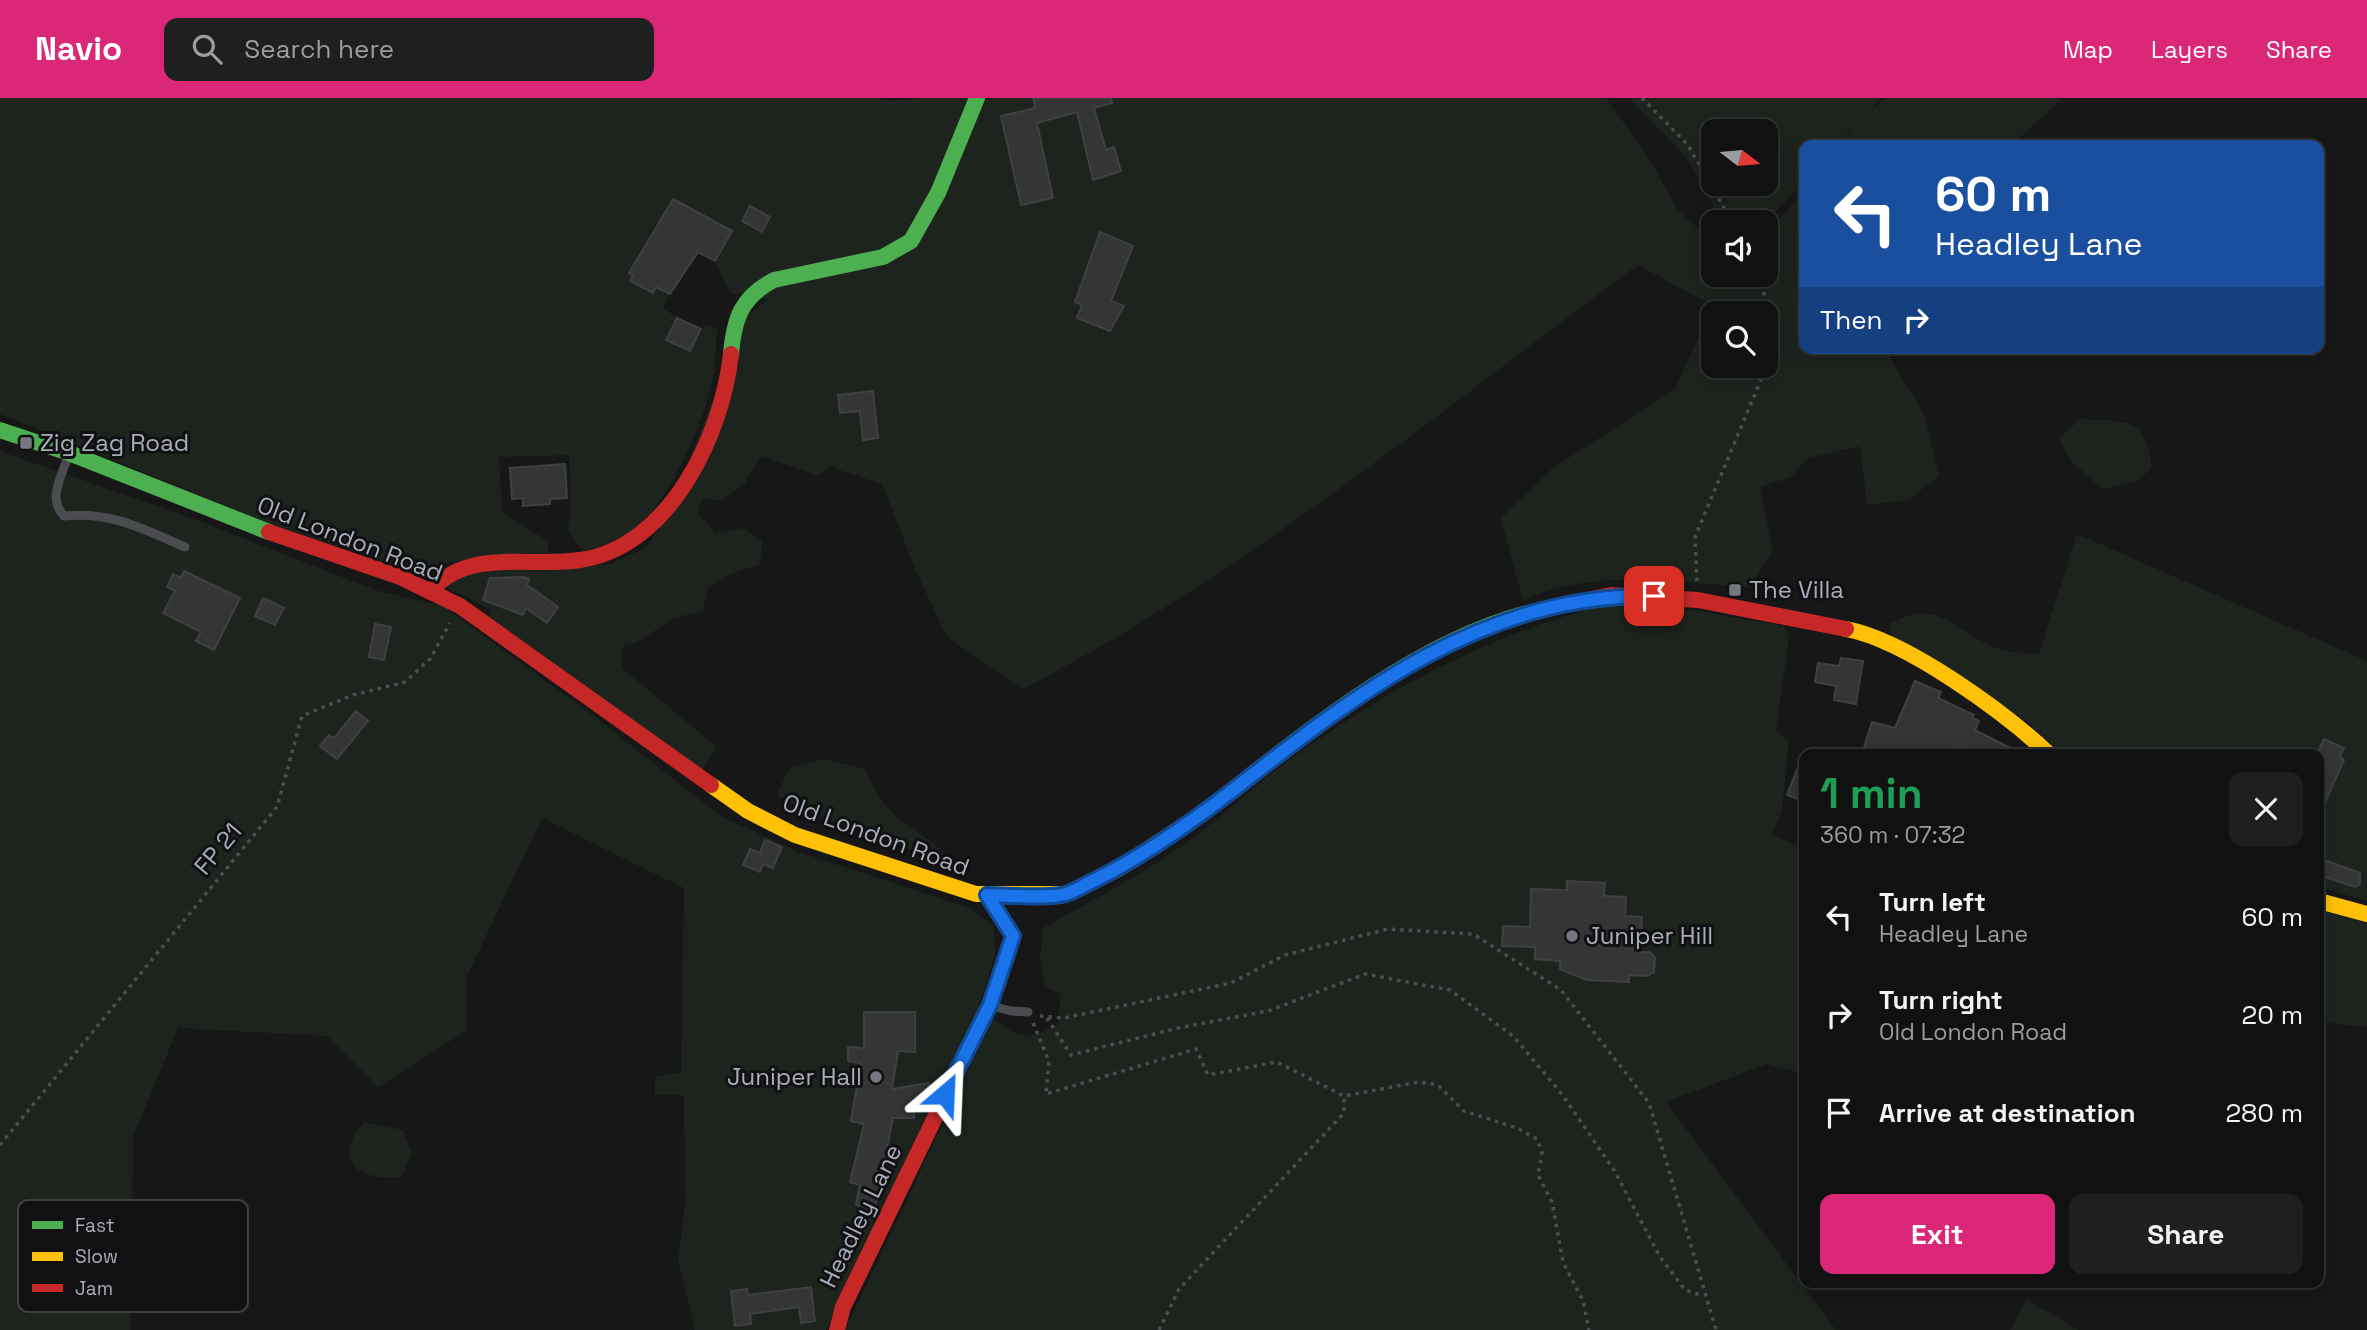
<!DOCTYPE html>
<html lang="en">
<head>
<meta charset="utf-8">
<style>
	:root { --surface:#111; --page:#1e1f1f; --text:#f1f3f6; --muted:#9c9d9f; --line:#303131; --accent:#db2777 }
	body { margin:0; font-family:"Space Grotesk",sans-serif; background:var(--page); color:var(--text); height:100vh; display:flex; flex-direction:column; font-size:26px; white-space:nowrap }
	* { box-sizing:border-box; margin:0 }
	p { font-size:23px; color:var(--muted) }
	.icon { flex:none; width:38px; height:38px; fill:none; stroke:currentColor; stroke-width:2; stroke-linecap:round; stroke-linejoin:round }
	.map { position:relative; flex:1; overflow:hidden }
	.sheet { position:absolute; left:1799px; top:651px; width:525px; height:539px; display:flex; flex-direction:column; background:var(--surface); border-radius:14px; box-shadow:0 4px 18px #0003,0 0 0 2px var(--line) }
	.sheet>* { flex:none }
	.guide { position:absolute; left:1799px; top:42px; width:525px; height:214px; border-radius:14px; box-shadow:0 4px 18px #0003,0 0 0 2px var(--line); background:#1a4fa0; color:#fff; overflow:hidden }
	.needle { width:46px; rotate:106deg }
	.tools { position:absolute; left:1701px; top:21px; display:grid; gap:14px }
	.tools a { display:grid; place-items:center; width:77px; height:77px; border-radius:14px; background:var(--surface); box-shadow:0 4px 18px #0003,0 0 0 2px var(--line); font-size:35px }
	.pin { position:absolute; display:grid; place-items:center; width:60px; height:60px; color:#fff; margin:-30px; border-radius:14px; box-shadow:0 4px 10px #0006 }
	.me { position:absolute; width:77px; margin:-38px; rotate:26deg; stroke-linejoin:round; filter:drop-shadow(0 0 5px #0008) }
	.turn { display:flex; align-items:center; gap:24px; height:147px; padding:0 21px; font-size:32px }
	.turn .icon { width:91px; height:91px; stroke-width:2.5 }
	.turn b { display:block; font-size:49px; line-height:60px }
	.then { display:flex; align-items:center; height:66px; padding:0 21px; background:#0003; gap:14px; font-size:26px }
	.round { display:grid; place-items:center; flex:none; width:74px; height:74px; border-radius:14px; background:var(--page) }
	.headline { display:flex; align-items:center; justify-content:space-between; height:119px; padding:0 21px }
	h1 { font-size:42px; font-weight:700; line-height:52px; color:#1e9e55 }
	.primary-button { display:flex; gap:14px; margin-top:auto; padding:14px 21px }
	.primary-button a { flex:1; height:80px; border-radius:14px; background:var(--accent); color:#fff; font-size:28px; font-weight:700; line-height:80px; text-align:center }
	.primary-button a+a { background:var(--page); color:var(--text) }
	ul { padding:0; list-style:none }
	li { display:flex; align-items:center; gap:21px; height:98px; padding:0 21px }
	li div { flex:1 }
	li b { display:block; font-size:26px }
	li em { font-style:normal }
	header { display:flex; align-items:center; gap:42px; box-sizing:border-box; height:98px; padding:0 35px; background:var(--accent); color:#fff }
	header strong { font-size:33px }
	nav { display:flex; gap:38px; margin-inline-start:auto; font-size:24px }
	.search { width:490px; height:63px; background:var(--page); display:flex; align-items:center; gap:18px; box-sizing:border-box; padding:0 24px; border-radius:14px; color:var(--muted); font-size:26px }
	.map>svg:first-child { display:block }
</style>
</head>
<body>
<header>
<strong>Navio</strong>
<div class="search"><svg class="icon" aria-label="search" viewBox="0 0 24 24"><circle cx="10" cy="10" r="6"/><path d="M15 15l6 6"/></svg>Search here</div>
<nav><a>Map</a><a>Layers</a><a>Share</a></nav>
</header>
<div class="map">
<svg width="2367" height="1232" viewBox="0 0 2367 1232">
	<rect width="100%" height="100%" fill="#171717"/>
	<!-- green -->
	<path fill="#1d241e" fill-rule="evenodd" d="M0,0h881l10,3 30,-3h685l43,60 28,51 36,33v33h53v-39l38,-45v157h80l40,66 15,62 -31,24 -41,5 -7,-59 -52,12 -17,19 -31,10 13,64 -23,36c-75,-4 -157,-20 -227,14l-22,-83 52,-50 122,-79 29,-64 2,-23 -68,-37c-198,146 -396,311 -615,424l-76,-52 -31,-66 -34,-87 -51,-17 -14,8 -56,-19 -16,27 -22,17 -21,-1 -4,14 17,20 29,-5 18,13 -2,23 -32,11 -21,14 -4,22 -29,7 -38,25 -13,3 -2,7 2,16 94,78 -15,23 -214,-152 4,-8 -46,-23 12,-14 153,-9 34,-16 22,-32 78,-198 23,-19 -38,-6 -15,-32 16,-31 -58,-31 -6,11 6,22 -17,-9 -27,50 24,20 3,-6 14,7 -7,14 14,10 -10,22 23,11 16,-27 11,5c-1,14 -1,29 -3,43 -6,41 -40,119 -70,148 -17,17 -39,26 -61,31l-15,-20 3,-26 -2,-50 -70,2 3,55 46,29 1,16 -100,5 -26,14 -165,-57 -258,-105zM1713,215h53v53h-53z
		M1629,0h251l-9,12 15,-12h177l-51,47h-171l13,-18 -17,18h-33v37l-39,40h-43l-36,-65zM1713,33h53v53h-53z
		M2080,321c46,3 66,-4 72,49l-17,14 -32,7 -29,-25 -15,-25z
		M0,353l194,68 181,71 68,16 152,111 124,98 79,37 172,56 24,18 1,29 -21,67 -148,308h-131l-17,-69 7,-57 -1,-109h-29v-18l26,-5 3,-184 -142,-70 -75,158 -1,55 -88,56 -51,-51 -149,-8 -45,109 -2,193h-131z
		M2077,436l290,127v240l-48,-14v-133h-256l-38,-34 -135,-86v-10c49,-30 68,12 110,25 12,4 27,4 39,5z
		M1609,506l54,1 121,21 5,11 -13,93 13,11 -7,69 -10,25 32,13v226l-37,-10 -101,38 170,228h-991l148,-312c25,21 37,23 65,6l3,-30 -16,-8 -5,-27 3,-31c51,-29 103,-55 150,-90 31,-23 59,-50 90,-73 100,-74 205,-131 326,-161z
		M824,661l41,10c8,18 20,39 35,51 19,15 40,22 50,44l-148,-54 -25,-15 12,-27z
		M2319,811l48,14v104l-48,-5z
		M364,1024l39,8 9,24 -11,23c-43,4 -70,-16 -37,-55z
		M2027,1201l51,31h-68z"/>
	<!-- building -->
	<path fill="#353536" stroke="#3f4043" stroke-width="2" d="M1033,0h78l1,5 -18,5 12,42 8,-3 7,24 -28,9 -16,-68 -40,11 16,75 -32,7 -20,-89 34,-8z
		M673,101l59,32 -17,30 -17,-9 -28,42 -14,-7 -3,6 -23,-12 3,-6 -4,-2z
		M750,108l20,11 -8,15 -20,-11z
		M1100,134l33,14 -22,55 13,5 -14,25 -33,-13 5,-13 -7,-3z
		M677,220l24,11 -11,22 -24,-11z
		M873,293l5,47 -15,2 -3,-29 -20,2 -2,-18z
		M565,366l2,34 -17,1v5l-27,2v-8l-11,1 -2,-31z
		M184,473l56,27 -26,52 -18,-9 5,-9 -38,-19 12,-22 -8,-4 6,-13 8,4z
		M524,479l5,2 -2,6 31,22 -11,16 -21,-15 -3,7 -40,-15 7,-22z
		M263,500l21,10 -9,17 -20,-9z
		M375,526l16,3 -7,33 -15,-3z
		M1841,560l22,3 -7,43 -22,-4 2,-14 -21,-4 3,-19 21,3z
		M1915,583l26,11 -3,6 36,17 -2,3 7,3 -4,9 47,24h-48l-15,-8 -4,8h-93l10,-32 23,6z
		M356,613l12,10 -31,38 -17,-13 9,-11 5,3z
		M2324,641l20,9 -4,9 4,3 -25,56v-66z
		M1803,656l1,35 -4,11 -13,-5z
		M765,742l17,7 -9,21 -10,-4 -3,8 -17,-7 7,-16 10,4z
		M2319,760l41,15v11l-5,3 -36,-12z
		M1567,783l38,2 -1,13 22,1 -1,19 17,1 -2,35h10l5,6 -1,14 -7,4 -18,-1v7l-42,-2 -27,-11v-8l-25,-2v-12l-33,-1 1,-20 27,1 1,-38 36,1z
		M864,914h51v40l-17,-1 -6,38 37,-6 1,10 -2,6 -14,2v17h-21l-18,90 -31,63 -11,-5 27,-60 -4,-2 4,-19 -10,-3 14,-58 -13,-3 10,-58 -13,-2v-14l16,1z
		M811,1189l4,34 -14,2 -2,-16 -49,7 1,10 -16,2 -4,-35 16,-2 1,6z"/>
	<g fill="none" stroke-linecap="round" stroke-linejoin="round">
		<!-- path -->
		<path stroke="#4d4e52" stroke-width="3.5" stroke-dasharray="3.5 5" stroke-linecap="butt" d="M1642,0l46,47 44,77
			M1763,177l2,38
			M1697,483l-2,-44 73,-174 -2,-38
			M1040,918l24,2 167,-35 54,-28 103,-26 85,5 88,56 88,113 67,227
			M1047,920l24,37 107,-27 90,-17 97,-37 85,16 63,46 48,57 53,77 46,87 25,33 18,6
			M1033,925l16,38 -3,33 150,-45 12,26 69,-13 67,34 75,-14 19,3 26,26 53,17 20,11 5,13 -4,23 14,27 11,60 20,39 6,29
			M0,1047l277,-338 25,-91 51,-21 52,-13 25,-23 20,-36
			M1159,1232l20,-41 165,-176v-17"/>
		<!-- lane -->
		<path stroke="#4b4c50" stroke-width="9" d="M69,356c-7,21 -22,45 -5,62 47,-5 79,13 121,31
			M992,908l19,5 17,1"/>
		<!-- fast -->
		<path stroke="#4caf50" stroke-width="16" d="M731,256c3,-35 10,-57 43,-74l109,-23 28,-16 27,-48 39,-95
			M0,332l69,23 200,79
			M1203,715c93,-73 207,-169 324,-200"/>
		<!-- slow -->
		<path stroke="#ffc107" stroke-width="16" d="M1846,531c60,11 158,83 203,125
			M711,687l37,26 47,24 181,59h90l52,-25 85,-56
			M2319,803l48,13
			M964,960l26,-53 23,-69 -26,-41"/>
		<!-- jam -->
		<path stroke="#c62828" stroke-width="16" d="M269,434l131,45 60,29 251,179
			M430,494c37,-45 99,-24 150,-32 90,-13 142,-125 151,-206
			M1527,515l84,-18 87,5 148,29
			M837,1232l6,-23 121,-249"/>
	</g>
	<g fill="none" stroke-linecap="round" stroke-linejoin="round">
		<defs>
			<path id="route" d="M945,996l45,-89 23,-69 -26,-41c22,0 58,4 79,-1 10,-3 20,-10 29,-14 47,-23 91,-54 133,-86 128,-100 255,-200 426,-198"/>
		</defs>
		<!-- route casing -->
		<use href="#route" stroke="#114b97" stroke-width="18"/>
		<!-- route -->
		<use href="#route" stroke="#1a73e8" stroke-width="12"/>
	</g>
	<!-- markers -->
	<g fill="#757880" stroke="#111113" stroke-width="2.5">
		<rect x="19" y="338" width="14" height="14" rx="3.5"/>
		<rect x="1728" y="485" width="14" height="14" rx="3.5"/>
		<circle cx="1572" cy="838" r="7"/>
		<circle cx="876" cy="979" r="7"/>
	</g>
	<g text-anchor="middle" stroke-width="6" stroke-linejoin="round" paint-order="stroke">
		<!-- poi labels -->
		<g font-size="24" fill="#a8adb8" stroke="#111113" text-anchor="start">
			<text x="40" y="353">Zig Zag Road</text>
			<text x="1749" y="500">The Villa</text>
			<text x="1586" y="846">Juniper Hill</text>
			<text x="862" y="987" text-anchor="end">Juniper Hall</text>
		</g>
		<!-- street labels -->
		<g font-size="24" fill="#a8adb8" stroke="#111113">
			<text transform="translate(350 441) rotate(21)" y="8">Old London Road</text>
			<text transform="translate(876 737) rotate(20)" y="8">Old London Road</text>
			<text transform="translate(218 751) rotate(-50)" y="8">FP 21</text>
			<text transform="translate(861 1118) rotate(-64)" y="8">Headley Lane</text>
		</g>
	</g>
	<!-- legend -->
	<rect x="18" y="1102" width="230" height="112" rx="10" fill="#111113" stroke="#3e4045" stroke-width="2"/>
	<rect x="32" y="1123" width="31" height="8" fill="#4caf50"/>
	<rect x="32" y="1154" width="31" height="9" fill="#ffc107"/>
	<rect x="32" y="1186" width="31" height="8" fill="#c62828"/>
	<g font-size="19" fill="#a8adb8">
		<text x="75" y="1134">Fast</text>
		<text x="75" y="1165">Slow</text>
		<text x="75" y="1197">Jam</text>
	</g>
</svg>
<div class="tools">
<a><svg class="needle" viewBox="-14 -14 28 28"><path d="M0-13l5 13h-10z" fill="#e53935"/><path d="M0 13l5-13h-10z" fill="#9c9d9f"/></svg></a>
<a><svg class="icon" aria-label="sound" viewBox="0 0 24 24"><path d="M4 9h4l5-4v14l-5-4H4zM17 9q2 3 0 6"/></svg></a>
<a><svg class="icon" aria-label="search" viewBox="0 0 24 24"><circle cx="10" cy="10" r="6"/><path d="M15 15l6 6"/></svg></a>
</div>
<div class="pin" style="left:1654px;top:498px;background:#d93025"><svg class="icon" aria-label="arrive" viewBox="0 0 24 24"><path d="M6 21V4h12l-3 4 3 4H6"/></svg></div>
<svg class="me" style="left:945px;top:996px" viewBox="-20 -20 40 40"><path d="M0-17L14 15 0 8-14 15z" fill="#1a73e8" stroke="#fff" stroke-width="4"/></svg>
<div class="guide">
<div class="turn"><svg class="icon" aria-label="left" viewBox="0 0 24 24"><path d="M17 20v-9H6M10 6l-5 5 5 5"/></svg><div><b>60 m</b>Headley Lane</div></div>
<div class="then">Then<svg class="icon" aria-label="right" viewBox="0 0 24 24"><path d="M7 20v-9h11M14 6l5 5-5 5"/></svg></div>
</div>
<section class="sheet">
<div class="headline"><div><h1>1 min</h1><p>360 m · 07:32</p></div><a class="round"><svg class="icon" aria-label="close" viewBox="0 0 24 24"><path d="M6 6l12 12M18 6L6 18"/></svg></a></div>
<ul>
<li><svg class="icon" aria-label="left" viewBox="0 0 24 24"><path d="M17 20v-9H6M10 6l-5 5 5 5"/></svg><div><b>Turn left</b><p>Headley Lane</p></div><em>60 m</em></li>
<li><svg class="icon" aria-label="right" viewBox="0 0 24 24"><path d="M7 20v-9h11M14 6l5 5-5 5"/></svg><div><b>Turn right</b><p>Old London Road</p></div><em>20 m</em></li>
<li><svg class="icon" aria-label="arrive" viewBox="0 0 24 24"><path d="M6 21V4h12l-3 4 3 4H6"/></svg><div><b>Arrive at destination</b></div><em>280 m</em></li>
</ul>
<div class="primary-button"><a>Exit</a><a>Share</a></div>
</section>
</div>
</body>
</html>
